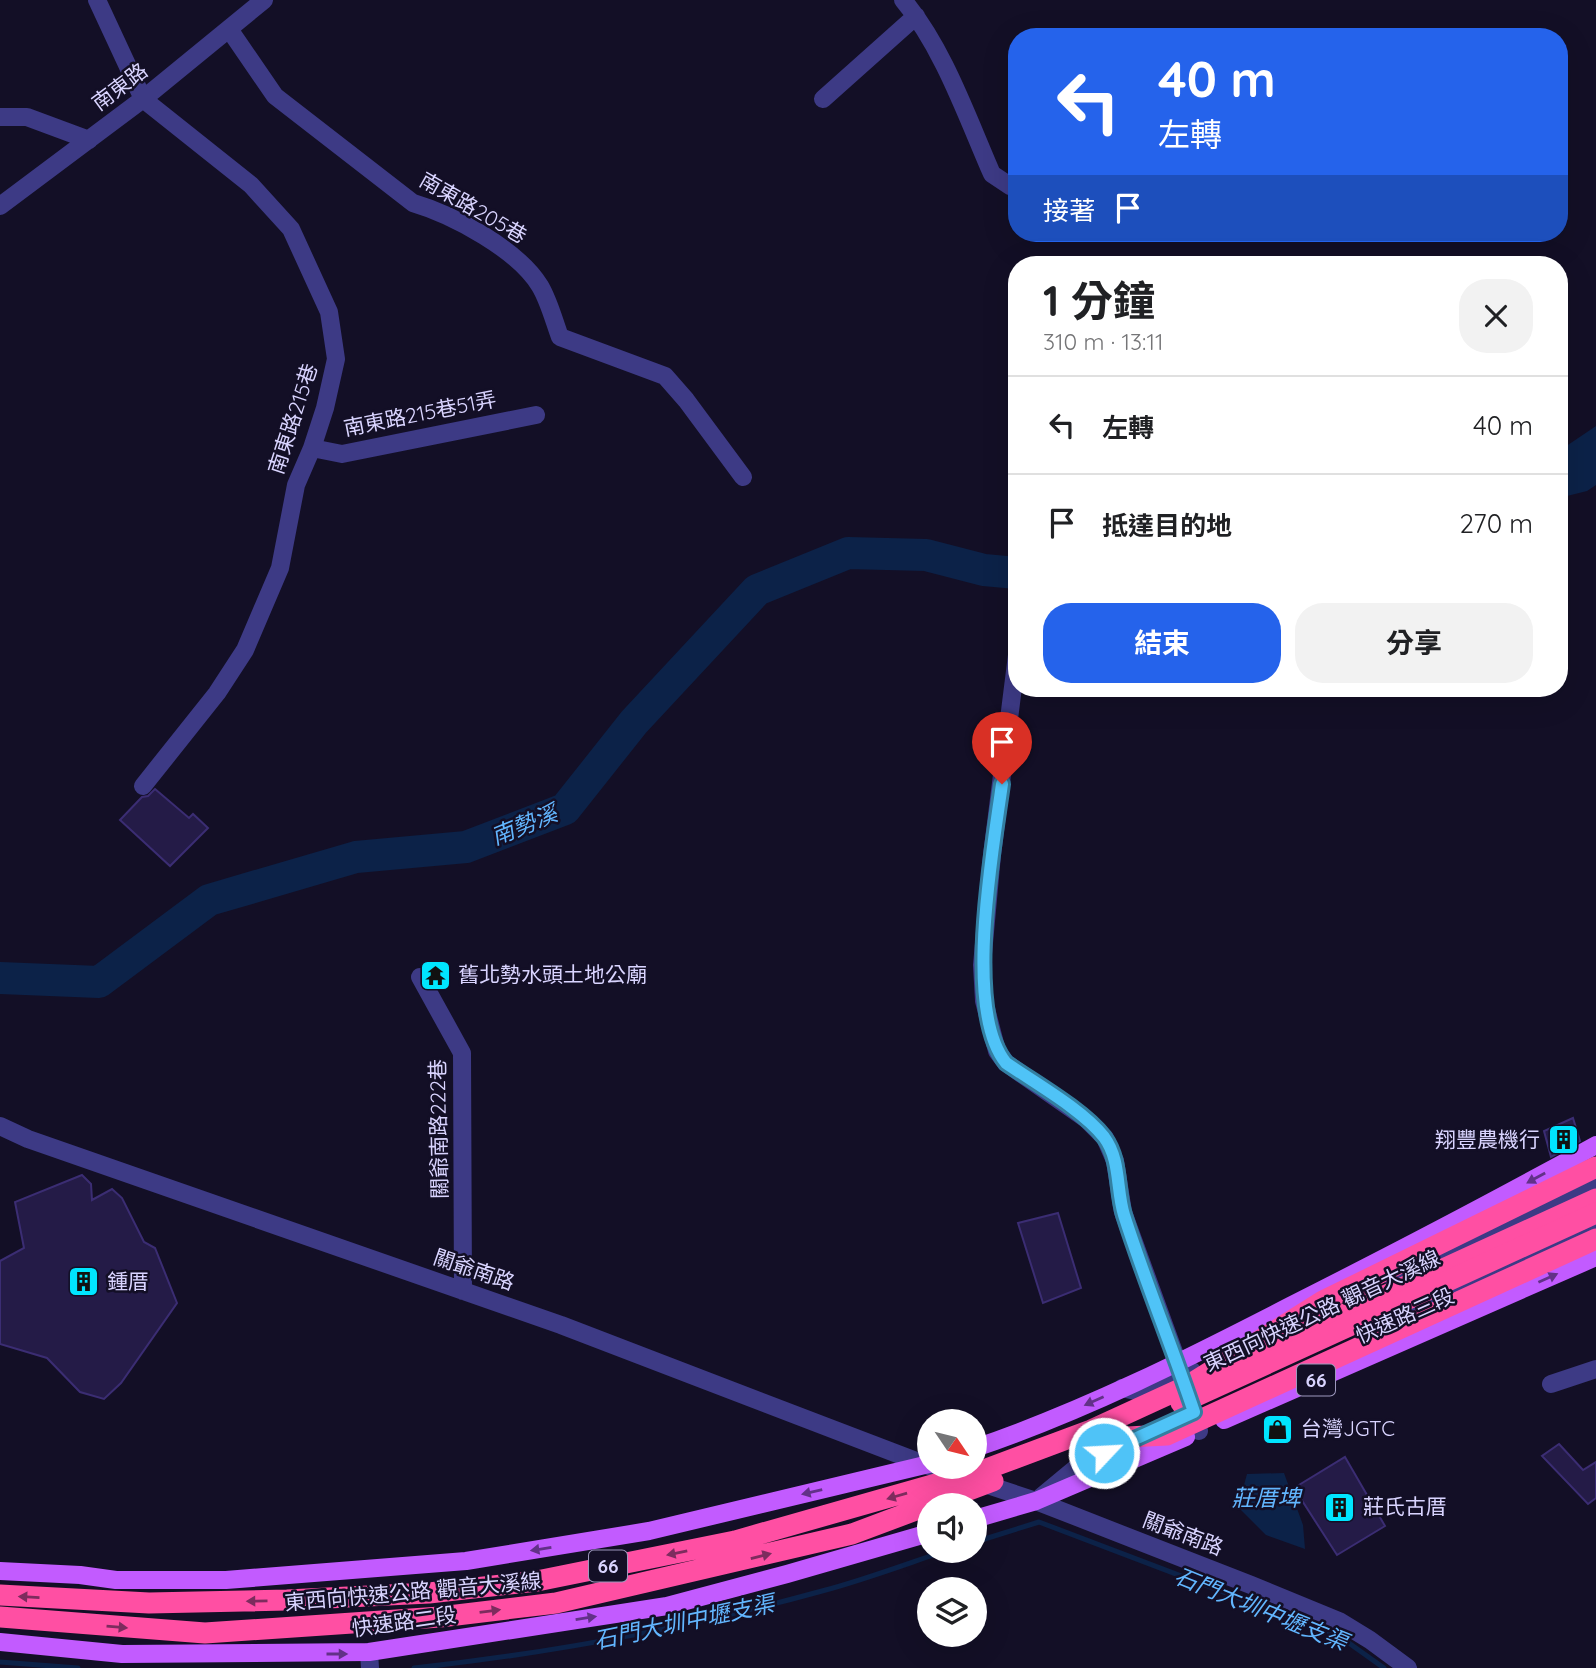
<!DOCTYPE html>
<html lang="zh-TW">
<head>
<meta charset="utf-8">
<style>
	:root { --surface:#fff; --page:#f2f2f2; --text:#202124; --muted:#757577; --line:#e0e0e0; --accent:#2563eb }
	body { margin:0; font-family:Quicksand,"Noto Sans TC",sans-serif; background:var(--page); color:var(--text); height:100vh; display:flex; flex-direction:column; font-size:26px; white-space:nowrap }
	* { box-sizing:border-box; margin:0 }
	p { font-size:23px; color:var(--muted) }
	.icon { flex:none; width:38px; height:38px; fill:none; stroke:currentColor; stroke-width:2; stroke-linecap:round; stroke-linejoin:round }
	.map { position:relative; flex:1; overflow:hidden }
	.panel { position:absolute; left:1008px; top:256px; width:560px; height:441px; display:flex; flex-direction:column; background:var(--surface); border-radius:28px; box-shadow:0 7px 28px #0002 }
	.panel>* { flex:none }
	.banner { position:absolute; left:1008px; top:28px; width:560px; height:214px; border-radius:28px; box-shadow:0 7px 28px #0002; background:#2563eb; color:#fff; overflow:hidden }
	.needle { width:46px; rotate:125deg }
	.tools { position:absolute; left:917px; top:1409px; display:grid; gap:14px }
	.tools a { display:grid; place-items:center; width:70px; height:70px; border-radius:50%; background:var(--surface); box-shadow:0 7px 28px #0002; font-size:35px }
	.pin { position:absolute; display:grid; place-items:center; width:60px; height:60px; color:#fff; margin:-72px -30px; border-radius:50% 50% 50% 0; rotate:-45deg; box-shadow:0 0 7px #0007 }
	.pin .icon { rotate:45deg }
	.me { position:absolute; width:77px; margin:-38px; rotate:65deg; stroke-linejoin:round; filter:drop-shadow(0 0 5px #0008) }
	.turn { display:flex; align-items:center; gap:24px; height:147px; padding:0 35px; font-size:32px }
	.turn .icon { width:91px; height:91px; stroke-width:2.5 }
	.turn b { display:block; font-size:49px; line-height:60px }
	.then { display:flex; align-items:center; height:66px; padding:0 35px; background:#0003; gap:14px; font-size:26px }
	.round { display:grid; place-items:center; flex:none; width:74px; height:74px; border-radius:28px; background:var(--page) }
	.overview { display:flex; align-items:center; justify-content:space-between; height:119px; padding:0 35px }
	h1 { font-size:42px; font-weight:700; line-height:52px }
	.cta { display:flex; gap:14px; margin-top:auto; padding:14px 35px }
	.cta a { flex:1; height:80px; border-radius:28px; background:var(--accent); color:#fff; font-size:28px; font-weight:700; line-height:80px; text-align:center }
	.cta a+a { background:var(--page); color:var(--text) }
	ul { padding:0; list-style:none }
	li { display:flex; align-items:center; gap:21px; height:98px; padding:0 35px; border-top:2px solid var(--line) }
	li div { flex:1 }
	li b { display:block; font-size:26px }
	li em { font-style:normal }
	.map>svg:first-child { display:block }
</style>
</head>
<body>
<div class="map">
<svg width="1596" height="1668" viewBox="0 0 1596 1668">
	<rect width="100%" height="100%" fill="#130f26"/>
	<!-- water -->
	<path fill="#0c2248" d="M1596,426v59l-9,6 -28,7v-47z
		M1284,1473l19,52 2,24 -39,-14 -28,-28 9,-33z"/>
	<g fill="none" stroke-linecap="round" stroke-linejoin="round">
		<!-- stream -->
		<path stroke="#0c2248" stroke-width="5" d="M975,1542l64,-20 300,114 45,32
			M0,1662l78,6
			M414,1668c137,-15 274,-40 408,-77 42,-11 84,-27 126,-41"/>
		<!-- river -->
		<path stroke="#0c2248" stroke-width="32" d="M0,978l99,4 110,-82 147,-43 110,-10 99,-38 69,-87 123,-132 91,-37 78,2 58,15 33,3"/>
	</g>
	<!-- building -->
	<path fill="#241b47" stroke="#3b2d73" stroke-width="2" d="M155,789l34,29 4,-4 15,14 -38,38 -50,-46 22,-23 6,-1z
		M1573,1118l7,23 -29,16 -7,-26z
		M82,1175l9,9 1,16 20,-11 10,9 22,44 11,6 22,55 -56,80 -17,16 -24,-7 -33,-34 -47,-14v-83l24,-13 -9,-46z
		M1058,1213l23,75 -38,15 -25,-80z
		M1559,1444l24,26 13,-8v36l-8,6 -46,-48z
		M1345,1457l40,69 -48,29 -43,-67z"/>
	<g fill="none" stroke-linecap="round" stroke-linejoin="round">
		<!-- minor -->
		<path stroke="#3d3a85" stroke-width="18" d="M97,0l46,99 108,86 40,44 38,83 7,47 -11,49 -13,40 -16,37 -16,83 -35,82 -28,43 -74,93
			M903,0c40,47 64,117 89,174l18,12 7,1
			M229,29l46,67 138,107c41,12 105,47 127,83 9,15 14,35 20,51l105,39 21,24 57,77
			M823,99l93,-83
			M0,117h27l62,23
			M0,206l143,-107 121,-99
			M312,448l30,6 194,-39
			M1017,655l-25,200 -10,110 2,36 13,50 9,12 80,56 19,19 10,23 8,51 55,151 21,68
			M420,977l42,76 1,238
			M0,1126l28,13 533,186 368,141
			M1393,1278l203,-93
			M1419,1308l177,-81
			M1551,1384l45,-15
			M1122,1388l22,5 48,-22
			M930,1466l106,35 215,84 88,36 31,19 38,28
			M1041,1497l41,-34 54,-25
			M369,1652l1,16"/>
		<!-- major -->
		<path stroke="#c25bff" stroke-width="18" d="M1224,1420l372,-163
			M975,1448c109,-37 212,-89 315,-142 103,-52 205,-105 306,-161
			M975,1519l61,-18 150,-64
			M0,1571l80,4 36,5h110l240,-19 183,-30 280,-67
			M0,1642l122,12 247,-2 298,-46 120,-32 142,-41"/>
		<!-- highway -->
		<path stroke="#ff4fa3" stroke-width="21" d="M1238,1363l358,-164"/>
		<!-- highway-bridge -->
		<path stroke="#ff4fa3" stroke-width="21" d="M1181,1403l415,-190
			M1107,1438l60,-3 429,-196
			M0,1595l149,8 138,-3 142,-7 108,-12 198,-40 246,-70 110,-41 98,-45 134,-84 273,-134
			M0,1617l205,16 235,-16 116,-14 296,-69 141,-53"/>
	</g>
	<!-- one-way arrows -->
	<defs><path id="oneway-solid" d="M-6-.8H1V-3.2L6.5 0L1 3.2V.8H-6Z" transform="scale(1.75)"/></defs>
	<g fill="#623188">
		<use href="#oneway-solid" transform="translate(1536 1178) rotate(151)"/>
		<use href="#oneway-solid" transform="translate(1548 1278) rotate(-24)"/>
		<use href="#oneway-solid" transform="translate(1094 1401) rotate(156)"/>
		<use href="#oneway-solid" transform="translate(812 1492) rotate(167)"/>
		<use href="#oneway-solid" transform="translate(541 1549) rotate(171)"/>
		<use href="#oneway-solid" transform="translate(586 1618) rotate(-9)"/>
		<use href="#oneway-solid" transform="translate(337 1654)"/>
	</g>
	<g fill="#7d2c5e">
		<use href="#oneway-solid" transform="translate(897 1496) rotate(164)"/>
		<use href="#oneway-solid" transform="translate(677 1553) rotate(168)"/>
		<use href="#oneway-solid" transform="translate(761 1556) rotate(-14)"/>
		<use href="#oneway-solid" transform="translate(29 1597) rotate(-177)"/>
		<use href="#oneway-solid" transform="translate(257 1601) rotate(179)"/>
		<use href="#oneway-solid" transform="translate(490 1611) rotate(-7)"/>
		<use href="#oneway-solid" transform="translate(117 1627) rotate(5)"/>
	</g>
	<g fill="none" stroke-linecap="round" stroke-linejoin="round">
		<defs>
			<path id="route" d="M1002,784c-9,66 -39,226 4,279 29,20 77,47 98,74 17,23 12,52 20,78 21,66 48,131 70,197l-90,41"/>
		</defs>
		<!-- route casing -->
		<use href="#route" stroke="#337fa1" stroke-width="18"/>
		<!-- route -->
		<use href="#route" stroke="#4fc3f7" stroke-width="12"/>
	</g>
	<!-- icons -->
	<defs>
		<symbol id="temple-square" viewBox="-11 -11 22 22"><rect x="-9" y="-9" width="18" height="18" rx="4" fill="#00e5ff" stroke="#130f26"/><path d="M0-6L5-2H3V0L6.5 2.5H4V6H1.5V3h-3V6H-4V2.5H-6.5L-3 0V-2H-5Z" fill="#111"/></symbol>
		<symbol id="building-square" viewBox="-11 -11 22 22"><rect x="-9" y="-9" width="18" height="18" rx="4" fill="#00e5ff" stroke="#130f26"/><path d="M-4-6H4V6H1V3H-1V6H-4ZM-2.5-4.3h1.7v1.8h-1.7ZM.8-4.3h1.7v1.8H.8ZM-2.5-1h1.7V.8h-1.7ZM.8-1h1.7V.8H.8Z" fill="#111"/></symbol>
		<symbol id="shop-square" viewBox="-11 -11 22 22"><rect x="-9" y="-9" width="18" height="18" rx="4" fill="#00e5ff" stroke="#130f26"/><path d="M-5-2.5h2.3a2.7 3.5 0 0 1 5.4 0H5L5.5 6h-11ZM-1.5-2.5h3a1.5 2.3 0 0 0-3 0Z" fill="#111"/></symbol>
	</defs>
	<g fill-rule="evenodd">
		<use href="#temple-square" x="418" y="958" width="35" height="35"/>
		<use href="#building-square" x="1546" y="1122" width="35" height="35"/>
		<use href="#building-square" x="66" y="1264" width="35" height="35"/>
		<use href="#shop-square" x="1260" y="1412" width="35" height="35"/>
		<use href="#building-square" x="1322" y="1490" width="35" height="35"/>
	</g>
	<g text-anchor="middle" stroke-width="5" stroke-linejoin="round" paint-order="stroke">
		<!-- shield labels -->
		<g fill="#130f26" stroke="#9e99be" stroke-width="2">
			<rect x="1297" y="1364.5" width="38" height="31" rx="5"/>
			<rect x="589" y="1550.5" width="38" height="31" rx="5"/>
		</g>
		<g font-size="19" font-weight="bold" fill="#d9d4ff">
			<text x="1316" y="1387">66</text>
			<text x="608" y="1573">66</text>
		</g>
		<!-- street labels -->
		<g font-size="21" fill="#d9d4ff" stroke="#130f26">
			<text transform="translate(120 87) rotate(-37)" y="7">南東路</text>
			<text transform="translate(473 208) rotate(30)" y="7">南東路205巷</text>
			<text transform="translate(420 414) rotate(-11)" y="7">南東路215巷51弄</text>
			<text transform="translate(293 419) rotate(-72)" y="7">南東路215巷</text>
			<text transform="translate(439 1129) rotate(-91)" y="7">關爺南路222巷</text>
			<text transform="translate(474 1270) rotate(19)" y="7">關爺南路</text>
			<text transform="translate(1322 1311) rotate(-25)" y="7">東西向快速公路 觀音大溪線</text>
			<text transform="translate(1405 1316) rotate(-24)" y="7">快速路三段</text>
			<text transform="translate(1183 1534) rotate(21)" y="7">關爺南路</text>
			<text transform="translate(413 1592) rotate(-5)" y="7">東西向快速公路 觀音大溪線</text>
			<text transform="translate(404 1622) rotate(-8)" y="7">快速路二段</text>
		</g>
		<!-- poi labels -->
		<g font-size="21" fill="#d9d4ff" stroke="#130f26" text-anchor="start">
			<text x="458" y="982">舊北勢水頭土地公廟</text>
			<text x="1540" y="1147" text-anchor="end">翔豐農機行</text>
			<text x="107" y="1289">鍾厝</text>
			<text x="1301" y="1436">台灣JGTC</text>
			<text x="1363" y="1514">莊氏古厝</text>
		</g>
		<!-- water labels -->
		<g font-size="23" font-style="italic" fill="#62b6ff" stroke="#130f26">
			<text transform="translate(524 825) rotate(-22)" y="8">南勢溪</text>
			<text x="1266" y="1506">莊厝埤</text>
			<text transform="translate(1261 1609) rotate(22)" y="8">石門大圳中壢支渠</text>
			<text transform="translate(684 1622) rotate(-12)" y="8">石門大圳中壢支渠</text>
		</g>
	</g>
</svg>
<div class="tools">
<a><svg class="needle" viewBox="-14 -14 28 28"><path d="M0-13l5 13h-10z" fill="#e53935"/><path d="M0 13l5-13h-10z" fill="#757577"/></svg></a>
<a><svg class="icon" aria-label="sound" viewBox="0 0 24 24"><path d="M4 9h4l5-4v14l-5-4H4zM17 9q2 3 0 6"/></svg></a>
<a><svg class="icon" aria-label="layers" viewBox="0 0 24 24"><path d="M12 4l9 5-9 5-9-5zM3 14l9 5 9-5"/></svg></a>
</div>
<div class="pin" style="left:1002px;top:784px;background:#d93025"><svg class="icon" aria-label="arrive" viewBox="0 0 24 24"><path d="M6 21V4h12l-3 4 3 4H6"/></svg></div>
<svg class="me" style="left:1104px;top:1453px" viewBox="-20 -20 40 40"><circle r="17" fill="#4fc3f7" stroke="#fff" stroke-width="3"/><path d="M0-11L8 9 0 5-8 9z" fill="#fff"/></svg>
<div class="banner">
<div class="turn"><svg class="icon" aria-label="left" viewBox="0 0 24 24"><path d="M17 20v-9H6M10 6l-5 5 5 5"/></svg><div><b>40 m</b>左轉</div></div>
<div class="then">接著<svg class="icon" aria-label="arrive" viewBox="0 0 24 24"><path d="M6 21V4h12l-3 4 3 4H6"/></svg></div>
</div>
<section class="panel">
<div class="overview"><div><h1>1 分鐘</h1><p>310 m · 13:11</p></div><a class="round"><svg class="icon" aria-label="close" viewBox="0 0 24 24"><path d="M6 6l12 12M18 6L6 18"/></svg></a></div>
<ul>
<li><svg class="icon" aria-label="left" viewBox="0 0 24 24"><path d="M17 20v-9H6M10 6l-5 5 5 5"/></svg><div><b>左轉</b></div><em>40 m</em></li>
<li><svg class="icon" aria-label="arrive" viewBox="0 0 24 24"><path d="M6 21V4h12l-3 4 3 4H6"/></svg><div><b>抵達目的地</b></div><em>270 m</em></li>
</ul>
<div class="cta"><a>結束</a><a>分享</a></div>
</section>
</div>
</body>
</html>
